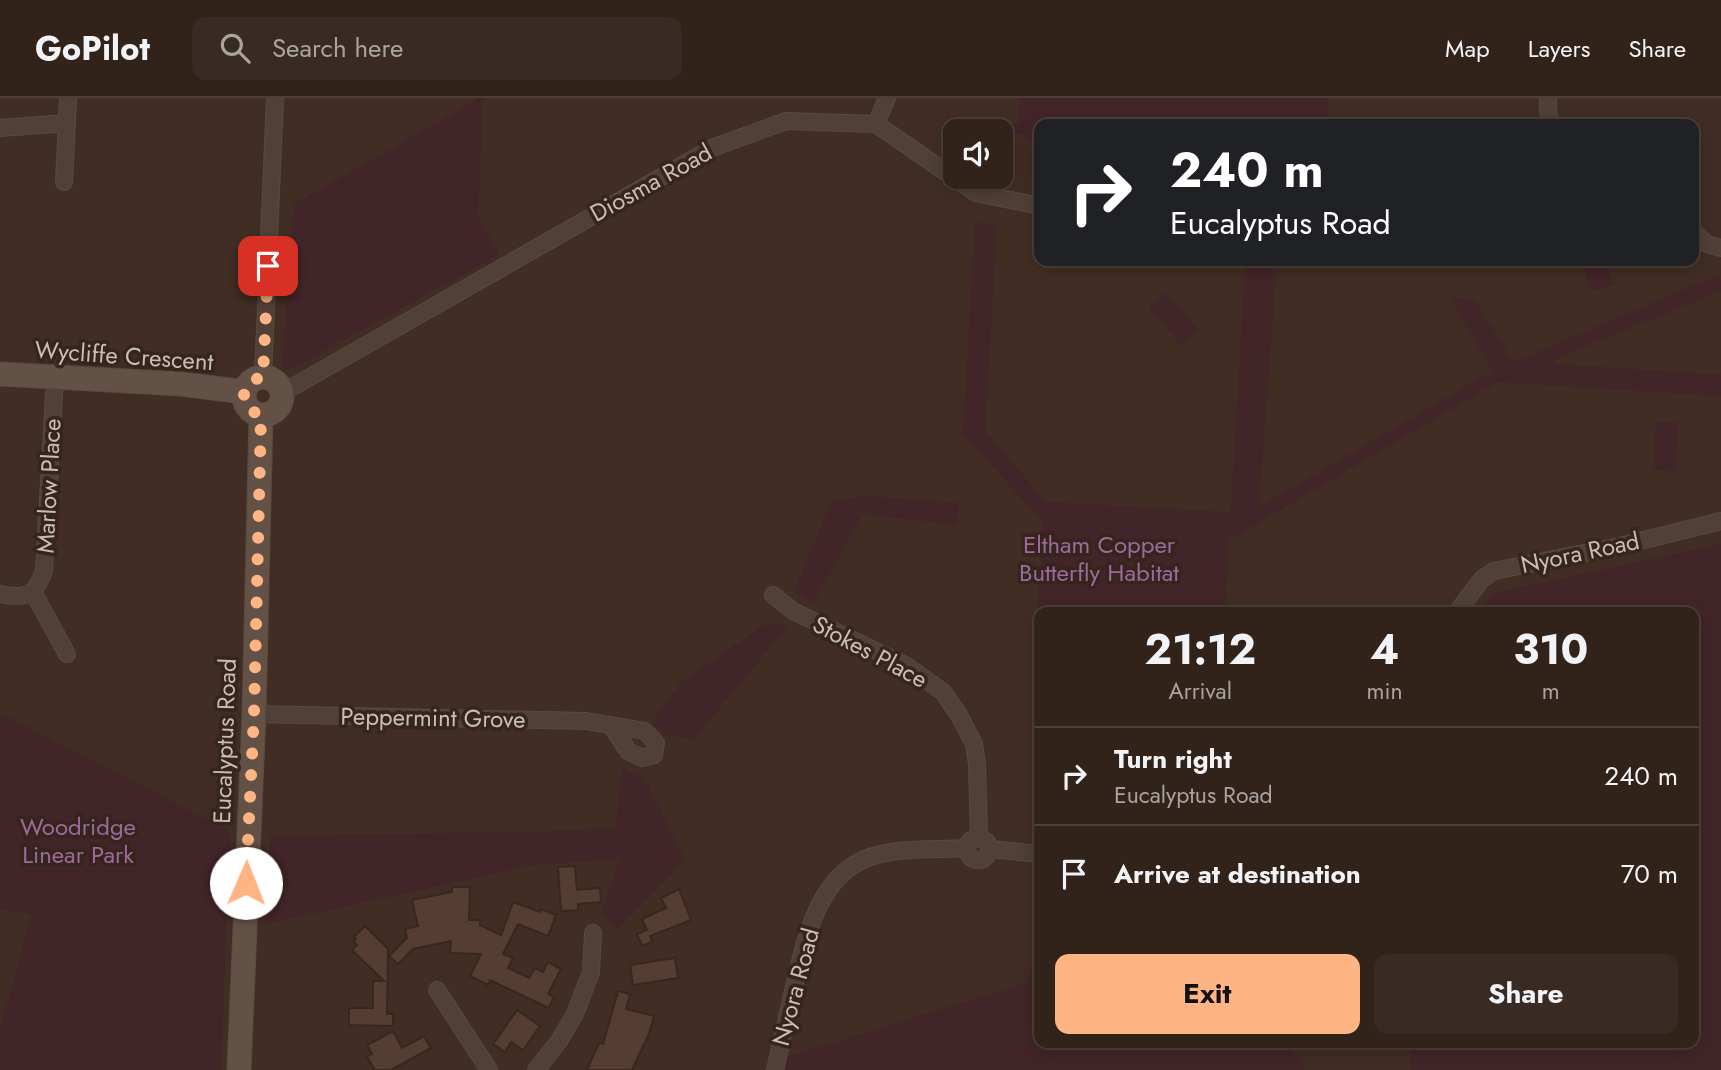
<!DOCTYPE html>
<html lang="en">
<head>
<meta charset="utf-8">
<style>
	:root { --surface:#31221a; --page:#392a23; --text:#f1f3f6; --muted:#a8a4a2; --line:#4c3f39; --accent:#ffb484 }
	body { margin:0; font-family:Jost,sans-serif; background:var(--page); color:var(--text); height:100vh; display:flex; flex-direction:column; font-size:26px; white-space:nowrap }
	* { box-sizing:border-box; margin:0 }
	p { font-size:23px; color:var(--muted) }
	.icon { flex:none; width:38px; height:38px; fill:none; stroke:currentColor; stroke-width:2; stroke-linecap:round; stroke-linejoin:round }
	.map { position:relative; flex:1; overflow:hidden }
	.side { position:absolute; left:1034px; top:509px; width:665px; height:441px; display:flex; flex-direction:column; background:var(--surface); border-radius:14px; box-shadow:0 4px 18px #0003,0 0 0 2px var(--line) }
	.side>* { flex:none }
	.guide { position:absolute; left:1034px; top:21px; width:665px; height:147px; border-radius:14px; box-shadow:0 4px 18px #0003,0 0 0 2px var(--line); background:#202124; color:#fff; overflow:hidden }
	.tools { position:absolute; left:943px; top:21px; display:grid; gap:14px }
	.tools a { display:grid; place-items:center; width:70px; height:70px; border-radius:14px; background:var(--surface); box-shadow:0 4px 18px #0003,0 0 0 2px var(--line); font-size:35px }
	.pin { position:absolute; display:grid; place-items:center; width:60px; height:60px; color:#fff; margin:-30px; border-radius:14px; box-shadow:0 4px 10px #0006 }
	.me { position:absolute; width:77px; margin:-38px; rotate:1deg; stroke-linejoin:round; filter:drop-shadow(0 0 5px #0008) }
	.turn { display:flex; align-items:center; gap:24px; height:147px; padding:0 21px; font-size:32px }
	.turn .icon { width:91px; height:91px; stroke-width:2.5 }
	.turn b { display:block; font-size:49px; line-height:60px }
	.eta { display:flex; justify-content:space-evenly; align-items:center; height:119px; text-align:center }
	.eta b { font-size:42px; font-weight:700; line-height:49px }
	.primary-button { display:flex; gap:14px; margin-top:auto; padding:14px 21px }
	.primary-button a { flex:1; height:80px; border-radius:14px; background:var(--accent); color:#111; font-size:28px; font-weight:700; line-height:80px; text-align:center }
	.primary-button a+a { background:var(--page); color:var(--text) }
	ul { padding:0; list-style:none }
	li { display:flex; align-items:center; gap:21px; height:98px; padding:0 21px; border-top:2px solid var(--line) }
	li div { flex:1 }
	li b { display:block; font-size:26px }
	li em { font-style:normal }
	header { display:flex; align-items:center; gap:42px; box-sizing:border-box; height:98px; padding:0 35px; background:var(--surface); border-bottom:2px solid var(--line) }
	header strong { font-size:33px }
	nav { display:flex; gap:38px; margin-inline-start:auto; font-size:24px }
	.search { width:490px; height:63px; background:var(--page); display:flex; align-items:center; gap:18px; box-sizing:border-box; padding:0 24px; border-radius:14px; color:var(--muted); font-size:26px }
	.map>svg:first-child { display:block }
</style>
</head>
<body>
<header>
<strong>GoPilot</strong>
<div class="search"><svg class="icon" aria-label="search" viewBox="0 0 24 24"><circle cx="10" cy="10" r="6"/><path d="M15 15l6 6"/></svg>Search here</div>
<nav><a>Map</a><a>Layers</a><a>Share</a></nav>
</header>
<div class="map">
<svg width="1721" height="972" viewBox="0 0 1721 972">
	<rect width="100%" height="100%" fill="#412d23"/>
	<!-- green -->
	<path fill="#422528" d="M480,0h3l-5,118 22,38 -202,111 -16,6 12,-167z
		M1019,0h309l-1,26h-287l-1,19 -20,-10 -18,8v-10h-3l21,-9z
		M975,124l22,4 -12,204 61,72 185,10 14,-247 31,5 -17,237 233,-136 -42,-74 26,4 37,61 203,-86 5,4v11l-166,68 1,5 165,11v21l-223,-14 -269,158 -4,72h-185l-1,10h-2l6,-100 -80,-88z
		M1582,163h24l7,24 -22,6z
		M1167,195l32,37 -18,15 -32,-37z
		M1656,324l22,1 -3,48 -22,-1z
		M866,398l93,7 -2,22 -94,-11 -50,89 -19,-11 37,-90z
		M1721,446v526h-310v-27h283v-431h-217l18,-19z
		M780,525l8,3 -95,114 -26,-5 -7,-7 -9,-4 30,-42 85,-58z
		M0,615l230,118 -9,239h-221v-40l32,-116 -32,-5z
		M622,666l8,8 14,5 41,83 -68,70 -6,-8 -11,-6 20,-57 -88,6 -266,59 4,-88 262,-4 84,-4z
		M1039,859l1,86h248l17,27h-521l3,-13 238,-74z"/>
	<!-- building -->
	<path fill="#553e31" stroke="#37271e" stroke-width="2" d="M575,768l2,24 23,-2 1,14 -23,2v6l-17,1 -3,-44z
		M452,789h18l-1,33h11v5l21,10 12,-33 27,10 1,-3 15,6 -8,21 -30,-12 -15,30 10,4 -5,10 21,10 6,-10 8,4 5,-10 13,7 -13,25 6,3 -5,11 -59,-28 -2,5 -18,-9 11,-22 -31,-1 1,-12 -38,8 -15,15 -9,-8 18,-18 -2,-9 13,-3 -6,-26 40,-8z
		M679,791l12,31 -41,16 2,6 -10,4 -5,-12 10,-4 -5,-11 24,-11 -5,-10z
		M365,828l23,23 -1,65h6v12l-44,-1v-17h24v-27h11l-32,-31 5,-5 -4,-4 3,-2 -2,-2z
		M675,860l3,20 -45,7 -3,-20z
		M618,893l12,3 -4,15 28,7 -5,18 -17,36h-45l12,-27 4,1z
		M517,912l23,16 -17,24 -12,-8 -6,10 -12,-8z
		M393,933l9,17 22,-12 7,12 -40,22h-16l-8,-13 5,-3 -5,-9z"/>
	<g fill="none" stroke-linecap="round" stroke-linejoin="round">
		<defs>
			<path id="street" d="M1548,0v13l3,13
				M876,26l11,-26
				M0,30l67,-5
				M64,84l4,-84
				M1694,134l13,12 14,4
				M263,279l12,-279
				M282,295l430,-245 74,-27 90,3 100,69 64,13
				M33,494l34,62
				M0,496c26,5 35,2 44,-23l11,-194
				M773,497l20,16 114,55 36,26 16,23 15,29 3,20 2,74
				M1457,514l25,-33 12,-8 126,-25 101,-25
				M254,616l332,7 59,10 11,12 -2,12 -12,3 -14,-7 -17,-26
				M967 751a11 11 0 1 1 22 0a11 11 0 1 1-22 0Z
				M990,751l50,5
				M437,892l52,80
				M536,972l23,-29 16,-27 16,-42 2,-39
				M775,972c6,-26 12,-53 18,-79 12,-49 23,-115 77,-134 28,-10 67,-7 97,-9"/>
			<path id="secondary" d="M0,276l181,10 64,8
				M244 298a19 19 0 1 1 38 0a19 19 0 1 1-38 0Z
				M239,972l15,-356 7,-299"/>
		</defs>
		<!-- street casing -->
		<use href="#street" stroke="#594a40" stroke-width="18"/>
		<!-- secondary casing -->
		<use href="#secondary" stroke="#594a40" stroke-width="25"/>
		<!-- street -->
		<use href="#street" stroke="#504037" stroke-width="16"/>
		<!-- secondary -->
		<use href="#secondary" stroke="#645145" stroke-width="23"/>
	</g>
	<g fill="none" stroke-linecap="round" stroke-linejoin="round">
		<!-- route -->
		<path stroke="#ffb484" stroke-width="12" stroke-dasharray="0 21.6" d="M246,785l8,-169 7,-299c-24,-7 -22,-33 2,-38l5,-111"/>
	</g>
	<g text-anchor="middle" stroke-width="7" stroke-linejoin="round" paint-order="stroke">
		<!-- street labels -->
		<g font-size="24" fill="#cbbdb3" stroke="#35251c">
			<text transform="translate(651 85) rotate(-29)" y="8">Diosma Road</text>
			<text transform="translate(124 258) rotate(4)" y="8">Wycliffe Crescent</text>
			<text transform="translate(49 388) rotate(-87)" y="8">Marlow Place</text>
			<text transform="translate(1580 455) rotate(-12)" y="8">Nyora Road</text>
			<text transform="translate(870 554) rotate(28)" y="8">Stokes Place</text>
			<text transform="translate(433 620) rotate(1)" y="8">Peppermint Grove</text>
			<text transform="translate(225 643) rotate(-88)" y="8">Eucalyptus Road</text>
			<text transform="translate(796 889) rotate(-75)" y="8">Nyora Road</text>
		</g>
		<!-- park labels -->
		<g font-size="24" fill="#9e699d" stroke="#35251c">
			<text x="1099" y="455">Eltham Copper<tspan x="1099" dy="28">Butterfly Habitat</tspan></text>
			<text x="78" y="737">Woodridge<tspan x="78" dy="28">Linear Park</tspan></text>
		</g>
	</g>
</svg>
<div class="tools">
<a><svg class="icon" aria-label="sound" viewBox="0 0 24 24"><path d="M4 9h4l5-4v14l-5-4H4zM17 9q2 3 0 6"/></svg></a>
</div>
<div class="pin" style="left:268px;top:168px;background:#d93025"><svg class="icon" aria-label="arrive" viewBox="0 0 24 24"><path d="M6 21V4h12l-3 4 3 4H6"/></svg></div>
<svg class="me" style="left:246px;top:785px" viewBox="-20 -20 40 40"><circle r="19" fill="#fff"/><path d="M0-13L10 11 0 6-10 11z" fill="#ffb484"/></svg>
<div class="guide">
<div class="turn"><svg class="icon" aria-label="right" viewBox="0 0 24 24"><path d="M7 20v-9h11M14 6l5 5-5 5"/></svg><div><b>240 m</b>Eucalyptus Road</div></div>
</div>
<section class="side">
<div class="eta">
<div><b>21:12</b><p>Arrival</p></div>
<div><b>4</b><p>min</p></div>
<div><b>310</b><p>m</p></div>
</div>
<ul>
<li><svg class="icon" aria-label="right" viewBox="0 0 24 24"><path d="M7 20v-9h11M14 6l5 5-5 5"/></svg><div><b>Turn right</b><p>Eucalyptus Road</p></div><em>240 m</em></li>
<li><svg class="icon" aria-label="arrive" viewBox="0 0 24 24"><path d="M6 21V4h12l-3 4 3 4H6"/></svg><div><b>Arrive at destination</b></div><em>70 m</em></li>
</ul>
<div class="primary-button"><a>Exit</a><a>Share</a></div>
</section>
</div>
</body>
</html>
